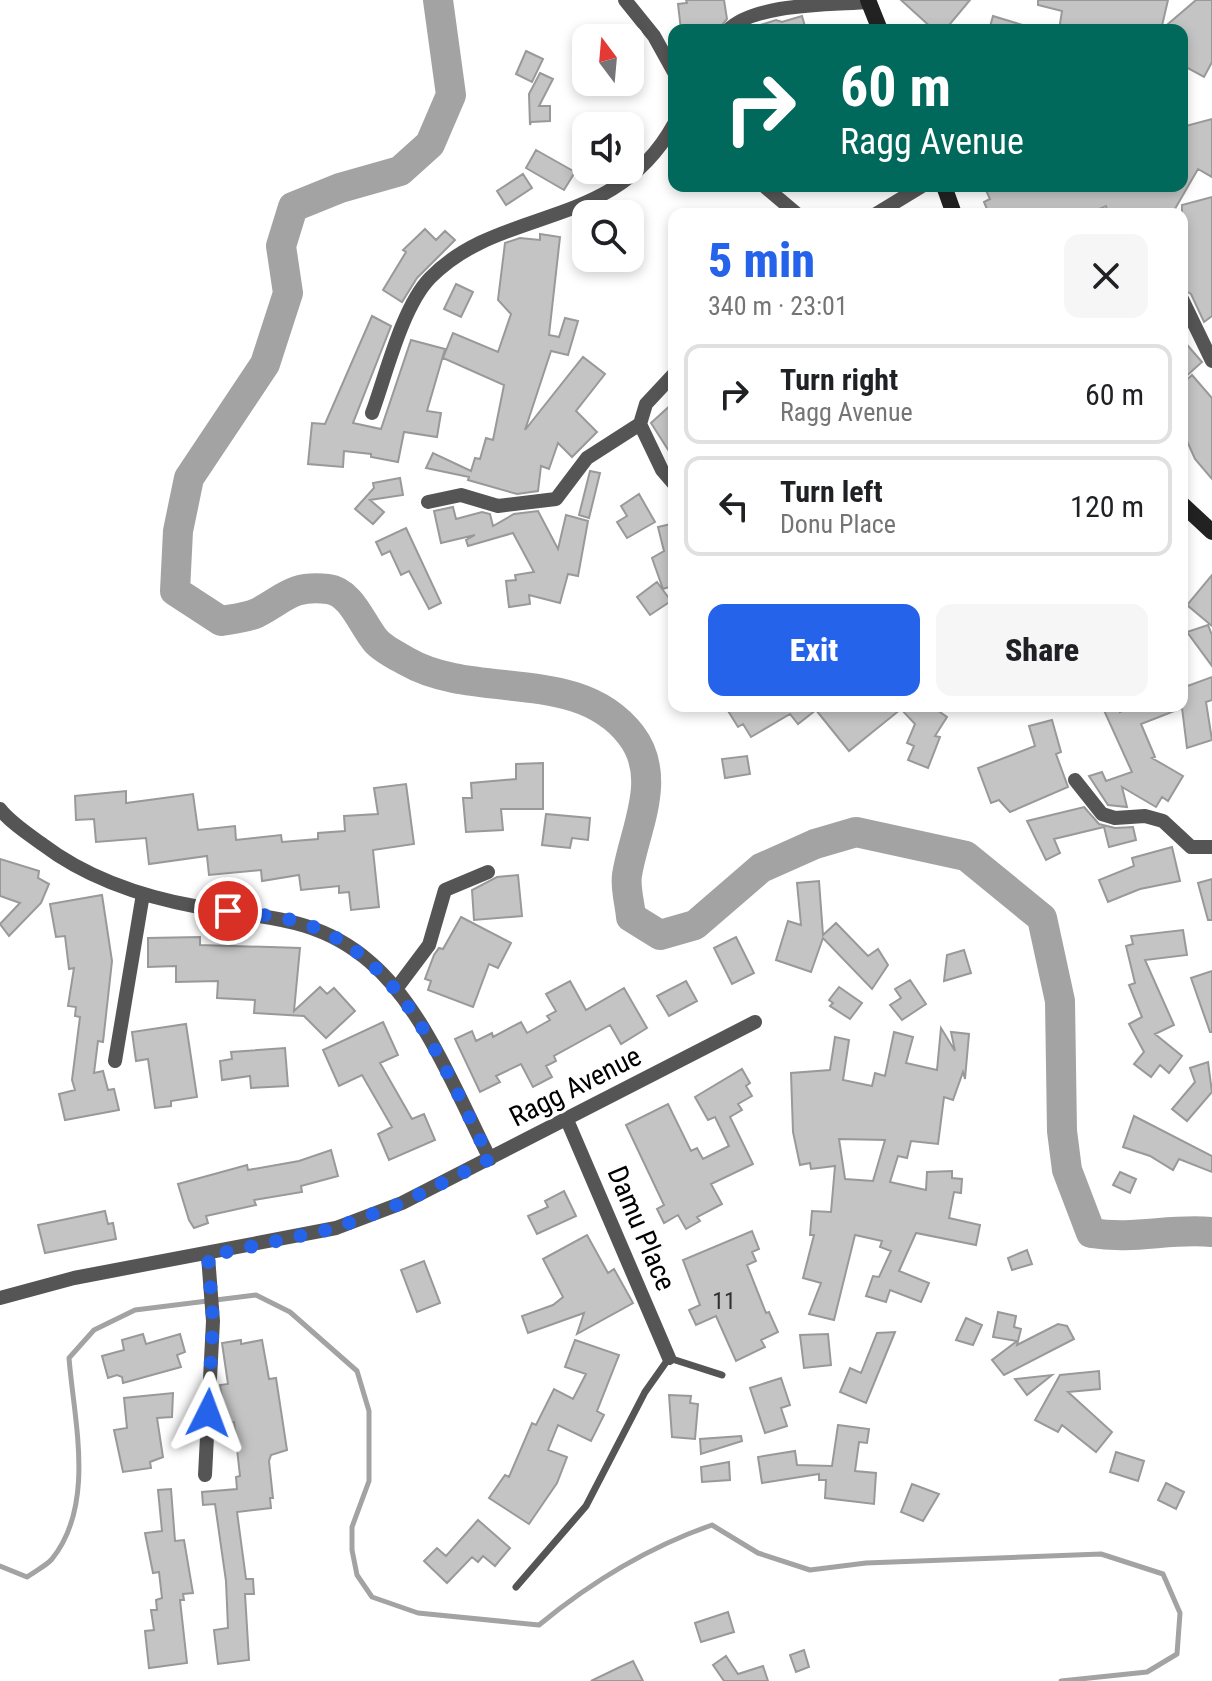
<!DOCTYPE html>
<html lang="en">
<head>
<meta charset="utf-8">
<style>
	:root { --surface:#fff; --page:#f6f6f6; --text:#202124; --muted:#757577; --line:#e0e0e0; --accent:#2563eb }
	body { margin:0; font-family:"Roboto Condensed",sans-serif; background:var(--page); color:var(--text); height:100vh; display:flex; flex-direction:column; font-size:30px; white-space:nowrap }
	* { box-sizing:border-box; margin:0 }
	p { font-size:26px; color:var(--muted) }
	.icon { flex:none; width:44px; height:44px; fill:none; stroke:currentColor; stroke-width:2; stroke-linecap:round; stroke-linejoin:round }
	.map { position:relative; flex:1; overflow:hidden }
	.panel { position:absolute; left:668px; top:208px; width:520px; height:504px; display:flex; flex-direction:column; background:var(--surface); border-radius:16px; box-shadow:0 4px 12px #0003 }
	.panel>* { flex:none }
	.hud { position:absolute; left:668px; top:24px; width:520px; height:168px; border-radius:16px; box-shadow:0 4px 12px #0003; background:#00695c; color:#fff; overflow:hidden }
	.needle { width:52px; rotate:344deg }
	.controls { position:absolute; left:572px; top:24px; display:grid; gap:16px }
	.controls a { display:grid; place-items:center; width:72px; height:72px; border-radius:16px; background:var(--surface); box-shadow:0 4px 12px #0003; font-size:40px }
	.pin { position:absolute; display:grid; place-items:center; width:68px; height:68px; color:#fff; margin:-34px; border:4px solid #fff; border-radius:50%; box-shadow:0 2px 8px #0007 }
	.me { position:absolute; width:88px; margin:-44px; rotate:3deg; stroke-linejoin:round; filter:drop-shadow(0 0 6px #0008) }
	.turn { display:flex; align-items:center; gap:28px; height:168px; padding:0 40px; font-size:36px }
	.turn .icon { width:104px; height:104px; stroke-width:2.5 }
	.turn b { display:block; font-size:56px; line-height:68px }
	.round { display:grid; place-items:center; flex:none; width:84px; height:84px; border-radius:16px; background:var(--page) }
	.head { display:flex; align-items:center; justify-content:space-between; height:136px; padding:0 40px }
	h1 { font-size:48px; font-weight:800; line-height:60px; color:var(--accent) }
	.button { display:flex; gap:16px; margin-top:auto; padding:16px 40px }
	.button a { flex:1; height:92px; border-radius:16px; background:var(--accent); color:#fff; font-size:32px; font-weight:800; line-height:92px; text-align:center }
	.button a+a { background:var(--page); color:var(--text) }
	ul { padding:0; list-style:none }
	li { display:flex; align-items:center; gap:24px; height:100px; margin:0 16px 12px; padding:0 24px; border:4px solid var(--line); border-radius:16px }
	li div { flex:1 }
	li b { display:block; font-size:30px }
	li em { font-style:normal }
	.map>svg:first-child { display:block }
</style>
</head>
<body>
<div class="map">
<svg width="1212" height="1681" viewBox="0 0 1212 1681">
	<rect width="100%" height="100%" fill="#fff"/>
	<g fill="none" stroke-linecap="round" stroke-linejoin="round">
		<!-- stream -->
		<path stroke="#a3a3a3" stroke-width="5" d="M0,1566l27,11c8,-6 19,-11 25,-18 44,-55 22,-138 17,-201l25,-28 41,-20 121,-15 34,17 67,59 12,40v70l-17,46v23l5,25 15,22 46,16 121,12c51,-42 110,-78 173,-100l46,28 52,17 56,-7 235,-9 62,20 17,39 -3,41 -30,18 -86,9"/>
		<!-- river -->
		<path stroke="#a3a3a3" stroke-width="30" d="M438,0l13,95 -21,49 -30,27 -60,17 -47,19 -12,39 7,47 -23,71 -76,114 -11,53 -3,60 46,30c11,-2 25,-3 36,-8 29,-15 34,-28 71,-24 24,3 34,36 48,52 7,8 21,15 30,20 69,40 172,5 225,74 33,43 3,95 -4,140 -2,13 3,29 4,42l29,18 35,-10 66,-57 54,-24 41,-12 110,24 76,62 18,83 2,130 5,39 24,63c44,7 78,-5 121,-1"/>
	</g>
	<!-- building -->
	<path fill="#c4c4c4" stroke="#999" stroke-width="2" fill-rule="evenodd" d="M686,0h38l3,19 -9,11h-37l-3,-26 9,-1z
		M901,0h69l-25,30h-11z
		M1038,0h130l-7,30h-102l3,-19 -24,-6z
		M1196,0h16v62l-8,15 -22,-12v-35h-21z
		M802,16l4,14h-61l31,-10 6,2z
		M993,16l36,11 -1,3h-39z
		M526,51l17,8 -11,23 -16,-8z
		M540,73l13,6 -14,27h11v15l-19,1 -1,3 -1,-31z
		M1212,119v58l-14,-8 -26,45h-64l-2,-8 -19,8h-98l-5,-12 6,-3 -6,-13h198v-59z
		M536,150l39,22 -11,18 -38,-22z
		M523,174l9,14 -26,17 -9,-14z
		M1212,197v119l-8,6 -13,-28 -9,-5v-84z
		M425,229l11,11 9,-9 10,9 -38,38 -15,24 -19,-12 23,-38 -3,-2z
		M540,234l20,3 -11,98 10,2 6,-19 13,3 -10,34 -17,-4 -26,79 58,-73 22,17 -29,37 21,21 -25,25 -14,-14 -9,26 -8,-3 -3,25 -21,3 -49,-14 1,-3 -43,-9 7,-15 38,18 4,-13 5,1 6,-21 7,2 11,-55 -61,-27 10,-25 45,19 13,-38 -13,-14 7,-57 15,-5 20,2z
		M456,284l17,8 -12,25 -17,-8z
		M372,316l19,10 -38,97 28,6 30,-89 34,9 -18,62 14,2 -4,24 -33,-5 -6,30 -27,-5v-3l-27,-3 -1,16 -35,-3 4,-41 13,1z
		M1182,339l20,23 -20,18z
		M1192,375l20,23v81l-17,-20 -13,-29v-46z
		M674,402v57l-23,-36z
		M590,471l10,2 -11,45 -10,-3z
		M400,478l3,17 -33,5 14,12 -11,12 -18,-15 19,-21 -1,-5z
		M639,494l16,28 -28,16 -10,-16 10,-6 -6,-10z
		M453,507l3,12 26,-7 8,2 3,12 21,-12 24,-3 20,38 8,-34 22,6 -10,55 -10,-2 -8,29 -31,-8 1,9 -21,3 -3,-26 10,-1 -1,-5 19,-3 -21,-39 -45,13 -2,-6 9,-5 -34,8 -7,-32z
		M671,524l3,65 -2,-3 -9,3 -11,-31 12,-7 -6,-24z
		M406,528l35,75 -12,6 -20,-38 -8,4 -11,-24 -8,4 -6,-13z
		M1212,575v51l-25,-21z
		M657,582l14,19 -21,14 -13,-18z
		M1208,625l4,10v31l-25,-34z
		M1212,677v23l-6,2 6,38 -25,8 -5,-40 -41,16 14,33 -3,1 31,18 -15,25 -6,-4 -6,10 -34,-20 5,20 -19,-2 -19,-29 13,-4 4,9 26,-9 -30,-66h18v6l15,-6h47v-18z
		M725,706h223l-8,6 7,5 -12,19 5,1 -12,31 -20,-8 6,-14 -7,-3 8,-19 -14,-15 -52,42 -33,-41 -18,14 -8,-10 -39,23 -8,-13 -5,3z
		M1052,720l9,32 -5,2 12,33 -58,25 -11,-12 -8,3 -13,-35 57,-22 -6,-20z
		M747,756l3,18 -25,4 -3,-19z
		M543,763v46h-42l2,21 -37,2 -3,-34h9l-1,-15 45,-4v-15z
		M406,784l8,60 -41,6 6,57 -28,3 -2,-18 -10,1v-7l-38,4 -2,-15 -37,6 -1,-11 -52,5 -2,-19 -58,8 -3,-26 -50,4 -2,-23 -18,1 -1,-24 51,-5v12l67,-9 5,36 37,-4 1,14 45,-5 1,7 36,-3v-6l27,-2 -1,-15 34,-2 -4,-26z
		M1084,807l15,17 16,4 18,-1 3,13 -27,7 -5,-20 -50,12 6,14 -14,7 -19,-39z
		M546,814l44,4 -2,22 -16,-2 -2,10 -28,-3z
		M1172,847l8,34 -40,8 -32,13 -9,-22 35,-14 -2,-8z
		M0,859l39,12 -1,7 11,6 -8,19 -32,33 -9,-12 20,-21 -20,-7z
		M518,875l4,41 -48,4 -2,-30 25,-13z
		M1212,879v41h-4l-10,-37z
		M819,881l4,54 13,-12 32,33 10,-7 10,16 -16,24 -49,-51 -12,34 -35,-12 12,-39 13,4 -4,-42z
		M102,895l10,66 -9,81 -5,-1 -4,32 9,-2 5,19 6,-1 5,21 -54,10 -6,-26 16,-4 -3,-10 8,-63 -5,-1 1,-9 -8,-1 6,-38 -5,1 -4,-33 -9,1 -6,-33z
		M461,917l50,26 -13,25 -9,-4 -16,43 -45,-17 3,-9 -6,-2 9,-24 5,-7 4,1z
		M1183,930l4,25 -42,5 29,65 -19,9 27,22 -13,17 -9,-8 -9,12 -17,-13 10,-12 -15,-28 13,-7 -13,-32 6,-2 -9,-37 7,-2 -2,-8z
		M200,937v8l100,3 -6,63 26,-24 7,7 7,-6 21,23 -29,27 -22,-22 -50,-3 1,-13 -38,-2 1,-17 -42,1v-16l-28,1v-29z
		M736,937l18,36 -22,11 -18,-36z
		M964,950l7,23 -27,8 3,-26z
		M1212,971v61h-2l-19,-54z
		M910,980l16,24 -24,16 -12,-15 11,-7 -6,-9z
		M570,981l16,29 38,-22 23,40 -26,16 -11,-19 -56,31 2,5 -10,5 6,11 -19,10 -12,-23 -25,12 4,6 -20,10 -25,-53 17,-8 4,10 16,-8 1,4 28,-15 6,11 23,-13 -3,-4 9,-5 -10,-17z
		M686,981l11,20 -28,15 -12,-20z
		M839,987l23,16 -12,16 -20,-13 3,-3 -4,-3z
		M383,1022l15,33 -18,8 32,56 12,-5 11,26 -46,20 -11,-26 14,-7 -30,-52 -23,11 -16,-36z
		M186,1024l11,73 -26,4v5l-16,2 -7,-49 -12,2 -4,-29z
		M941,1028l14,23 -4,-19 18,2 -4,45 -2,-7 -10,28 -9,-3 -6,47 -27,-3 -4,17 -9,-2 -8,26 36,8 1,-18 25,-1v7l10,1 -1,14 -7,-1 -5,26 31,7 -4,20 -60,-12 -17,38 30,12 -8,19 -31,-12 -4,12 -20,-6 7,-20 6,1 12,-26 -11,-4 2,-6 -27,-6 -21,85 -25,-6 12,-31 -18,-5 11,-43h-4l2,-24 19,1 4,-46 -24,3 -1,-6 -10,2 -7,-33 -2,-59 39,-3 5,-33 14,3 -6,40 29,6 3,-13 10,3 9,-44 19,5 -7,26 31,7zM839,1139l46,1 -12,41 -28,-2z
		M285,1048l3,38 -37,2 -1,-12 -28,4 -2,-19 12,-2 -1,-7z
		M1208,1062l4,30 -25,29 -15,-12 23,-27 -5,-14z
		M742,1069l8,14 -4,3 6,10 -14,8 4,6 -12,7 23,47 -42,20 11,20 -25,13 3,4 -14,8 -8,-14 -14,8 -7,-14 7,-4 -38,-80 42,-21 23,47 6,-3 6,11 26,-13 -14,-29 -7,3 -13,-23z
		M1134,1116l78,40v16l-33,-13 -6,11 -23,-14 -27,-9z
		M331,1150l7,26 -37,10 1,6 -48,8 2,5 -50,11 2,7 -14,5 -5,-8 -11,-36 69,-19 1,5 51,-9z
		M1120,1172l16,7 -6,14 -17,-8z
		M564,1191l12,25 -39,18 -9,-18 20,-9 -3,-6z
		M105,1211l3,13 5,-1 3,16 -71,14 -7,-28z
		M752,1231l7,18 -7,3 4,9 -9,4 19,48 3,-1 9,20 -17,8 4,7 -29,14 -20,-45 -20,9 -7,-15 11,-5 -17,-45z
		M587,1235l21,38 6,-4 19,34 -56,31 7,-21 -56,20 -6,-17 31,-11 10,-8 -20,-38z
		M1027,1250l5,14 -20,6 -4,-12z
		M424,1261l16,42 -23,9 -16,-42z
		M998,1312l18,4 -2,11 7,2 -4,16 41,-21 9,2 7,13 -70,36 -12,-15 25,-19 -24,-4z
		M966,1318l16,7 -9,20 -17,-5z
		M895,1332l-29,71 -26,-11 10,-24 11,5 16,-40z
		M143,1334l3,10 34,-10 5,18 -8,3 4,12 -58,16 -1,-6 -5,-2 -9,3 -6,-22 22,-6 -2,-10z
		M828,1334l3,31 -27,3 -4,-33z
		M241,1340v4l21,-4 7,39 7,-1 11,72 -16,5 -2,6 4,37h-3l1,10 -34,4 9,67h7l1,15h-9l4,66 -31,4 -4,-34 14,-2 -2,-47 -11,-77 -12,1 -1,-13 35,-3 -1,-12 4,-1 -6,-54 -9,1 -5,-38 8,-1 -6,-41z
		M575,1340l44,15 -22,56 7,4 -13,26 -33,-16 -10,25 19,7 -10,26 -28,41 -40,-26 16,-23 4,2 23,-54 4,2 18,-36 19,10 13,-25 -21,-7z
		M1099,1371l1,18 -32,3 44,40 -16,20 -34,-27 -4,7 -23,-12 25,-45z
		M1052,1375l-25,20 -12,-16z
		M781,1378l9,27 -9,3 6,18 -22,7 -15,-45z
		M173,1393l-1,24 -15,1 6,39 -13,5 1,6 -28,4 -9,-42 13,-2 -3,-30z
		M669,1395l22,1 -1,7 8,1 -3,35 -23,-2z
		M838,1425l31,4 -2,14 -8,-1 -4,29 21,2 -2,31 -49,-6 1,-18h-7v-6l-57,9 -4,-26 37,-6 2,14 35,1z
		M741,1436l1,5 -41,13 -1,-15z
		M1116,1452l28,9 -6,20 -28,-9z
		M729,1462l1,18 -28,2 -1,-15z
		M1166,1483l18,9 -8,17 -18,-9z
		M912,1484l27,10 -16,27 -22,-9z
		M171,1489l4,52 9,-1 9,53 -10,1 1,6h-4l7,63 -38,5 -4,-37 9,-1 -3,-20h6l-1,-10 6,-2 -3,-26 -6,1 -8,-40 17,-2 -4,-41z
		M478,1520l32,28 -15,18 -12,-10 -5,6 -6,-5 -25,26 -23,-22 13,-13 9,8z
		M728,1612l6,20 -33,10 -6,-19z
		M804,1650l5,17 -13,5 -6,-17z
		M726,1656l12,18 25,-8 5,15h-44l-11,-16z
		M633,1661l10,20h-52l29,-14z"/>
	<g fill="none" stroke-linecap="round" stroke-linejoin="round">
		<!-- service -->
		<path stroke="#555" stroke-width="7" d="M516,1587l70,-81 59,-114 24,-34 53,17"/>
		<!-- minor -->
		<path stroke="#555" stroke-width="14" d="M625,0l29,36 20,36
			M728,30c27,-27 102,-25 141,-28
			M764,186l33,28
			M876,214l46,-28
			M1182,299l30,62
			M674,374l-28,30 -6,20 22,46 12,14
			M372,413c14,-38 30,-106 58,-135 71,-73 185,-46 244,-154
			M428,502l33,-7 37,11 58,-7 31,-41 53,-34
			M1075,780l27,34 13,4 30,-2 18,5 28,26h21
			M0,809c10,13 28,25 42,35 46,35 101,53 157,63 64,11 118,9 171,55 54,46 88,134 120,197
			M396,989l33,-44 16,-55 43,-18
			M115,1061l28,-167
			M567,1120l102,238
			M0,1298l74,-20 262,-50 66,-25 353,-181
			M205,1475l8,-154 -5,-65"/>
		<!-- secondary -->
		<path stroke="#222" stroke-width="16" d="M868,0l12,30
			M944,186l10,28
			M1182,504l30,28"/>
	</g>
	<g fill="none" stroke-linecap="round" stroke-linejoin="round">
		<!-- route -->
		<path stroke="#2563eb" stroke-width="14" stroke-dasharray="0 25.2" d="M208,1413l5,-92 -5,-65 128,-28 66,-25 88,-44c-43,-83 -80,-190 -172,-230 -28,-13 -59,-14 -90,-18"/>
	</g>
	<g text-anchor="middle" stroke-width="6" stroke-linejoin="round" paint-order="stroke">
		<!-- number labels -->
		<g font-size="24" fill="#313131">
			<text x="724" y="1309">11</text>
		</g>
		<!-- street labels -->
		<g font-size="28" fill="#000" stroke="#fff">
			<text transform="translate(575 1086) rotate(-27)" y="10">Ragg Avenue</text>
			<text transform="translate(642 1228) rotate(67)" y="10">Damu Place</text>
		</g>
	</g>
</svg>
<div class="controls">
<a><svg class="needle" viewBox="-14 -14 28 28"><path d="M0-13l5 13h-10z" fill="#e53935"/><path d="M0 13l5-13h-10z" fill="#757577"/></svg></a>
<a><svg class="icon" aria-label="sound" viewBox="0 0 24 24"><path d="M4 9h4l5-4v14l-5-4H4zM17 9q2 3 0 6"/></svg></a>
<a><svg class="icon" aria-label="search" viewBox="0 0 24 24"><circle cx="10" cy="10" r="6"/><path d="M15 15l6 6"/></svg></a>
</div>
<div class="pin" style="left:228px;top:911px;background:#d93025"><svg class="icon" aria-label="arrive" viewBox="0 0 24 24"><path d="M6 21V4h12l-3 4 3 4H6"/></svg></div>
<svg class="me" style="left:208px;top:1413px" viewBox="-20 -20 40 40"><path d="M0-17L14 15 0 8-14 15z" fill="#2563eb" stroke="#fff" stroke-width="4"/></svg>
<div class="hud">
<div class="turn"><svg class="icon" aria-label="right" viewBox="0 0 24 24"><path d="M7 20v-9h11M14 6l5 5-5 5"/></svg><div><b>60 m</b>Ragg Avenue</div></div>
</div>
<section class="panel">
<div class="head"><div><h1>5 min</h1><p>340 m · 23:01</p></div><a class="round"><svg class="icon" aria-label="close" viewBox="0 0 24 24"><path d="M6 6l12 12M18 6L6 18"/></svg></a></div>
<ul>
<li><svg class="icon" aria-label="right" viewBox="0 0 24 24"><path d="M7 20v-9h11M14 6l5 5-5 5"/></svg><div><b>Turn right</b><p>Ragg Avenue</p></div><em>60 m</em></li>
<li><svg class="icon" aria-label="left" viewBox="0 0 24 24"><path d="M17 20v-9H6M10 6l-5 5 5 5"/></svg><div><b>Turn left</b><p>Donu Place</p></div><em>120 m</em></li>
</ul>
<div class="button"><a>Exit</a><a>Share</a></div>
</section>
</div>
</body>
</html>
